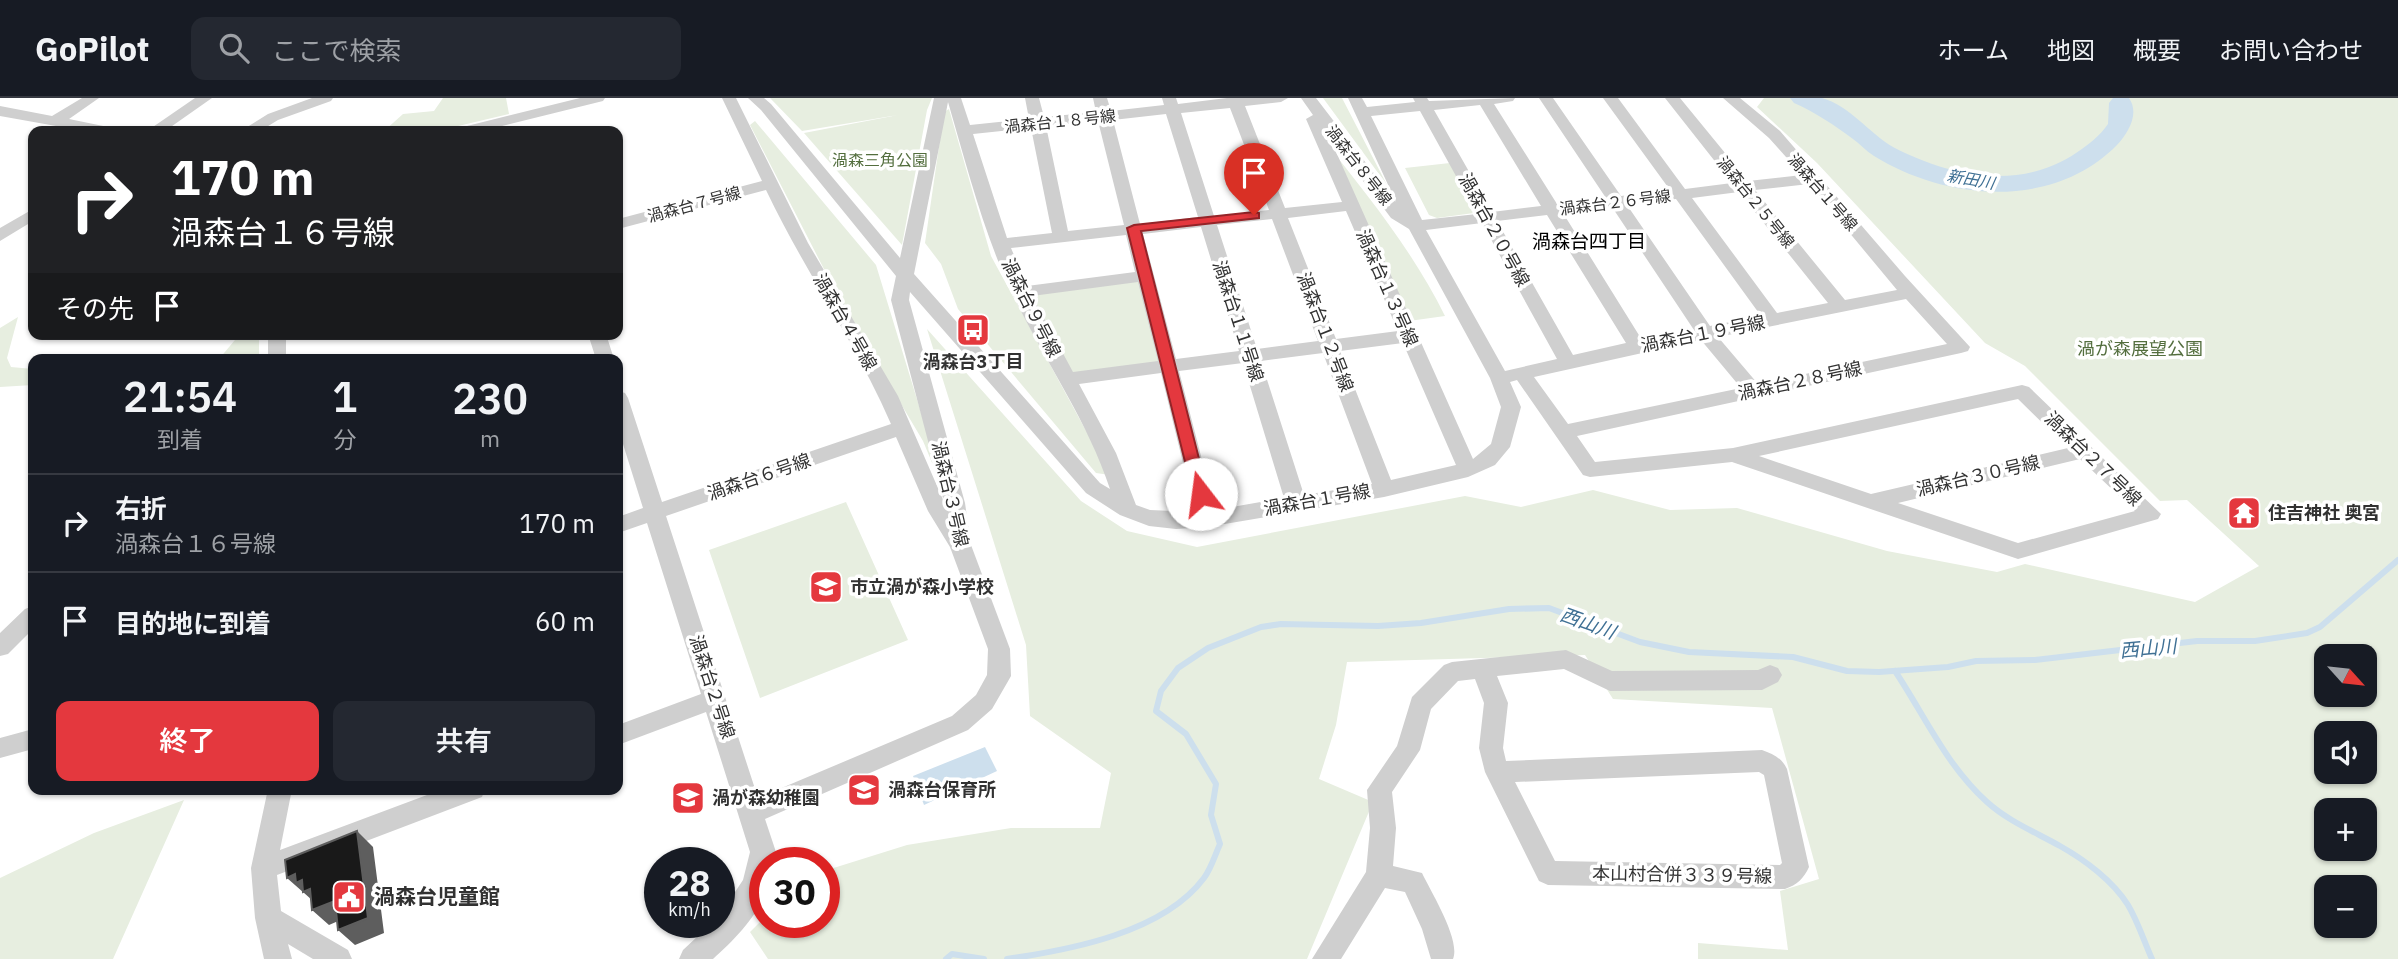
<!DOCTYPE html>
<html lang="ja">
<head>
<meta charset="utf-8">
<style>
	:root { --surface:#171b24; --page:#242831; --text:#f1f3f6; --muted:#9ea1a6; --line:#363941; --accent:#e4383e }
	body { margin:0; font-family:"IBM Plex Sans","Noto Sans JP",sans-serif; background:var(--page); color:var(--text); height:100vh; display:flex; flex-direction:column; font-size:26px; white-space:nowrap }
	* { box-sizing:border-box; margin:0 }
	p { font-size:23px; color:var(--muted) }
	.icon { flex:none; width:38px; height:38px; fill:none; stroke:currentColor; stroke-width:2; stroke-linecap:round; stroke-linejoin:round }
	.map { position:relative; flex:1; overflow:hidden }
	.side { position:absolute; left:28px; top:256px; width:595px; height:441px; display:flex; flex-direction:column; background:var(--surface); border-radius:14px; box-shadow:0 2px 5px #0004 }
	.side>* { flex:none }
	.hud { position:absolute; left:28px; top:28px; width:595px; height:214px; border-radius:14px; box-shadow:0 2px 5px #0004; background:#202124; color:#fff; overflow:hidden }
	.needle { width:46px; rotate:117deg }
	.fabs { position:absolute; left:2314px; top:546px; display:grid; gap:14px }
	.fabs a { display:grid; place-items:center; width:63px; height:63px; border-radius:14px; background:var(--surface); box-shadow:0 2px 5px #0004; font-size:35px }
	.speed { position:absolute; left:644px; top:749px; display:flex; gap:14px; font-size:35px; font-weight:700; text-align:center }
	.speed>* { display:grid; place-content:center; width:91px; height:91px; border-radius:50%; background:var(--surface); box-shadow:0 2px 5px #0004; line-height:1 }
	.speed small { font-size:18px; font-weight:400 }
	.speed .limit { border:10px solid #d22; background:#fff; color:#111 }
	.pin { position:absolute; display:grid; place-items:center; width:60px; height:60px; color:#fff; margin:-72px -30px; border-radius:50% 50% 50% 0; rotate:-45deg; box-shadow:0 0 7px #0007 }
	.pin .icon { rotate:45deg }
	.me { position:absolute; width:77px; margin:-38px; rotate:345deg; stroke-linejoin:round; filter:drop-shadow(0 0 5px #0008) }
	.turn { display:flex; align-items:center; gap:24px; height:147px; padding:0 28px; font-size:32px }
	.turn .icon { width:91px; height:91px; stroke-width:2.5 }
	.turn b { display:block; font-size:49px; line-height:60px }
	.then { display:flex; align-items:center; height:66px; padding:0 28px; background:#0003; gap:14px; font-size:26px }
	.eta { display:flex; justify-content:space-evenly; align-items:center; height:119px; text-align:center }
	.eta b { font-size:42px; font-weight:600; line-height:49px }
	.cta { display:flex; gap:14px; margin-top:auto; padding:14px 28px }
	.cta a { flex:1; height:80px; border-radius:14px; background:var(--accent); color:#fff; font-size:28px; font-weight:600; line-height:80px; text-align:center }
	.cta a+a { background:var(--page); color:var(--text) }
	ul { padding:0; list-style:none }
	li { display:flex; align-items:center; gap:21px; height:98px; padding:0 28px; border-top:2px solid var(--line) }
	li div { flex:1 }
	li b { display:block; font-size:26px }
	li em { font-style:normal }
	header { display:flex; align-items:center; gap:42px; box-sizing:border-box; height:98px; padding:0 35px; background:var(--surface); border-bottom:2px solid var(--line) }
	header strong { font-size:33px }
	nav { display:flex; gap:38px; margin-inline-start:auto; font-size:24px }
	.search { width:490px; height:63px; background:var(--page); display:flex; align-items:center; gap:18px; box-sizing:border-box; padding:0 24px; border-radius:14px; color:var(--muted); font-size:26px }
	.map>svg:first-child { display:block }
</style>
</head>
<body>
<header>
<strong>GoPilot</strong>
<div class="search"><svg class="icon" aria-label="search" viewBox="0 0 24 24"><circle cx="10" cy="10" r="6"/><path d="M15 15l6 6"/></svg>ここで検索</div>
<nav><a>ホーム</a><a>地図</a><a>概要</a><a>お問い合わせ</a></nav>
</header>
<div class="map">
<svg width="2398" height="861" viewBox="0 0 2398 861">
	<rect width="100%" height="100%" fill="#fff"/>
	<!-- green -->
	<path fill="#e7eee0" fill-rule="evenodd" d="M443,0h63l3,16 -72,17h-53l19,-17 31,-3z
		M770,0h162l-5,12 -25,135 -98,-112 94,-18 -96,16z
		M1323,0h19l45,87z
		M1764,0h634v861h-700v-16l90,7 -8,-59 39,-12 -47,-171 -159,-9 -28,-44 -238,7 -11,63 -17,54 54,23 -66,157h-539l-18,-27 15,-15v5h59v-51l83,-26 104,-17h89l11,-55 -81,-57 -4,-71 -99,-316 154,172 46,30 70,16 268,-51 56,11 72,-17 77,20 67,-2 150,43 110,21 28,-8 170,38 64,-36 -72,-66 -27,1 -135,-135 -40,-23 -168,-180 -60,-56zM2326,558h38v39h-38zM2326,635h38v39h-38zM2326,712h38v39h-38zM2326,789h38v39h-38z
		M949,11l42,147 119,219 -14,-2 -138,-164 -17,-45 -16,-21 19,-131z
		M755,23l121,144 72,236 -25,-60 -79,-133 -94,-183z
		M1321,39c45,56 92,114 124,179l-36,5z
		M1450,65l26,47 -2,3 -37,5 -8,-3 -24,-47z
		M1139,183l21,81 -90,12 -41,-79z
		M18,219l-11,41 4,9 22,2v16l-33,2v-59z
		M240,236h19v25h-40z
		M846,404l62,138 -148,58 -51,-148z
		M184,702l-71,159h-113v-81l94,-45z"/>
	<!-- water -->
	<path fill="#cddfed" d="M985,649l12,24 -73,34 -11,-29z"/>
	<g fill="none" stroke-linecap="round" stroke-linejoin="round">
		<!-- stream -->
		<path stroke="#cddfed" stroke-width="6" d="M1895,573c30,45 51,94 92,131 21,19 48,30 73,44 25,14 53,35 68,59 10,17 16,36 24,54
			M946,861l6,-5 32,5
			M1007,861c62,-9 156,-26 197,-81 7,-9 11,-23 16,-34l-9,-29 5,-31 -30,-50 -30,-23 5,-20 17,-23 30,-20 53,-21 20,-3 97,2 43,-3 88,-14 40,-1 91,34 49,10 104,5 54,14 32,1 69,-5 28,-6 59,-1 162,-19h58l52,-8 13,-6 78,-67"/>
		<!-- river -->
		<path fill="#cddfed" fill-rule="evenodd" d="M1790,0c10,0 23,0 32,0 28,8 47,35 71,49 58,30 127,44 183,6 12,-8 24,-17 32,-29l1,-21 4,-5h16c11,16 -1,35 -12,47 -64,65 -170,56 -243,11 -8,-5 -14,-12 -21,-17 -19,-14 -38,-27 -59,-36z"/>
		<!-- minor -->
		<path fill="#cfcfcf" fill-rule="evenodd" d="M82,0h17l-30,21 44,9 3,3h-32l-84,-15v-10l52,10z
			M195,0h17l-47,33h-18z
			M312,0h21l-2,3 -53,19 -18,11h-19l27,-17z
			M580,0h25l-2,3 -121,30h-26l3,-3z
			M722,0h14l72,145 90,153 46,106 -53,-202 5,-24 -135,-166 -13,-12h16l7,6 129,154 34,-160h27l9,27 59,-6 -4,-21h14l5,19 52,-5 -3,-14h14l4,13 53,-6 -2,-7h14l2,6 49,-6h61l-7,4 -36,4 40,102 57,-6 -36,-83 7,-4 -12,-17h15l80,104 -48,-104h14l5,9 48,-5 -2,-4h14l2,3 86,-3 -2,3 -19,3 63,100 49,-6 -67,-100h14l68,98 49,-6 -67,-92h15l67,91 47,-6 -67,-85h15l68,83 54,-6 -33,-37 -46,-40h17l40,33 125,145 65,71 -2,4 -7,2 -384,83 18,26 138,-14 289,-63 7,2 132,127 -3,5 -140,40 -286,-97 -142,15 -7,-2 -66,-95 -7,2 11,25 -11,40 -15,18 -27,12 -84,20 -177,30 -31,2 -27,-3 -29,-11 -34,-22 -176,-201 -1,8 56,203 6,42 39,104 1,27 -4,7 -15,26 -24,21 -203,89 11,33 -2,11h-9c0,8 2,20 0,28 -7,26 -33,51 -52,68h-34l4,-9 30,-28h6v-6l24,-36 7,-28 -44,-140 -88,33v-20l83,-31 -54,-171 -29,10v-16l25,-9 -25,-80v-37l7,2 3,5 34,104 229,-78c-35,-81 -87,-154 -125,-234l-148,39v-10l144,-38zM948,4c19,65 36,132 64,191 31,66 75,126 98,196l-10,-6 -186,-209zM1480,7l61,101 -49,6 -58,-102zM1230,10l39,102 -55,6 -33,-103zM1420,13l57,103 -55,6 -51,-104zM1166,16l32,103 -58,7 -27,-104zM1098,23l26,104 -56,6 -22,-105zM1031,30l21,105 -45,5 -34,-104zM1329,38l62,82 18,11 81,149 11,29 -10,37 -18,15zM1809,86l88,106 -52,10 -90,-110zM1739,94l89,111 -51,10 -85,-115zM1676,101l85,117 -51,10 -83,-121zM1612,109l82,123 -52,10 -79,-127zM1346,113l52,120 -62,8 -48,-121zM1547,117l79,128 -53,12 -76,-134zM1272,121l46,122 -61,8 -40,-124zM1482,125l75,136 -52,12 -79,-141zM1201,129l38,124 -63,8 -33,-125zM1126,137l9,37 -108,14 -16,-38zM1138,184l20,79 -85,11 -41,-76zM1906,201l41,45 -189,40 -40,-47zM1701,242l40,48 -173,36 -34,-47zM1403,245l53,122 -65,15 -51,-129zM1323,255l49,131 -68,11 -43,-134zM1243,265l41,135 -69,12 -36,-139zM1161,275l34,139 -45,-2 -14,-5 -20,-52 -37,-69zM2018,301l50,49 -197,46 -112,-38zM896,339l32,74 22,36 38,102 -1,26 -11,20 -24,21 -194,82 -92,-282zM2080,361l55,52 -117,32 -120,-40z
			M33,111v12l-33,20v-13z
			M268,236h18v25h-18z
			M588,236h18l8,25h-18z
			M33,508v23l-25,25 -8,2v-23l25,-24z
			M1566,552l46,21 146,-1 12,-5 8,3 4,7 -4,7 -16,8 -152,1 -46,-22 -67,7 11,27 -5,45 3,13 256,-11c11,4 20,8 25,19l22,98c-5,11 -12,18 -24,22l-237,-4 -9,-4 -54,-109 -6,-24 5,-45 -9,-24 -17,2 -27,28 -11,41 -28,42 4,36 -3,38 29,7c9,19 39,67 31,86h-22l-9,-30 -17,-37 -20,-4 -44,71h-29l54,-87 4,-44 -3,-38 30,-44 15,-49 32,-32 8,-3zM1759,674l5,3 18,88 -2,2 -225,-4 -40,-79z
			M33,631v20l-33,9v-20z
			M268,691h24l-12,61 163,-61h42l-3,8 -205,78 4,36 67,39 4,9h-39l-25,-15 4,15h-28l-9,-41 -4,-50z"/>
	</g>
	<!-- shaded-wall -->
	<path fill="#5e5e5e" d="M357,733l16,16 11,86 -29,12 -17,-15z
		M295,776l40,27 17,14 -23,10 -17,-15 8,-3 -33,-29z"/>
	<!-- building -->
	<path fill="#191919" stroke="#5e5e5e" stroke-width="2" d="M357,733l11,87 -30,12 -3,-29 -23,9 -2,-21 -7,3 -1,-12 -6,3 -1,-9 -8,4 -2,-18z"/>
	<!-- route -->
	<path fill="#e4383e" stroke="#942428" stroke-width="2" d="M1254,114l5,1v5l-118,13 67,263 -7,5 -8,-5 -66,-266 7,-3z"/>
	<!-- icons -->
	<defs>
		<symbol id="bus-square" viewBox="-11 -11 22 22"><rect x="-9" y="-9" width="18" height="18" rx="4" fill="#e4383e" stroke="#fff"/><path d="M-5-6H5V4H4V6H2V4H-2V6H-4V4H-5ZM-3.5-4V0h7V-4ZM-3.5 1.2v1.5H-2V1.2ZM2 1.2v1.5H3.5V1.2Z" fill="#fff"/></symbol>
		<symbol id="temple-square" viewBox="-11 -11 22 22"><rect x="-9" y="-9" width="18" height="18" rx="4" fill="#e4383e" stroke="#fff"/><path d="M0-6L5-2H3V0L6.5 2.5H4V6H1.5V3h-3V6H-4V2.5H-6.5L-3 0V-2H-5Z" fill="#fff"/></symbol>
		<symbol id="school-square" viewBox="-11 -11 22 22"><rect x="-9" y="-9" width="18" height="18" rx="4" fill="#e4383e" stroke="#fff"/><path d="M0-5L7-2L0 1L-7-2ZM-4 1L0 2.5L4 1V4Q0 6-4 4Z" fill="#fff"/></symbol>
		<symbol id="civic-square" viewBox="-11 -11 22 22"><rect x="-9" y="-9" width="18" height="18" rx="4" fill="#e4383e" stroke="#fff"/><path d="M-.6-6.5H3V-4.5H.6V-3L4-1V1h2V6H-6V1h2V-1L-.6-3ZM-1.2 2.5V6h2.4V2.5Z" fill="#fff"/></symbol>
	</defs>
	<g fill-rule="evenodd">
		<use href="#bus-square" x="954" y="213" width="38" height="38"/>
		<use href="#temple-square" x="2225" y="396" width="38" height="38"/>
		<use href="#school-square" x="807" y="470" width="38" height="38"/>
		<use href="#school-square" x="845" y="673" width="38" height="38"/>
		<use href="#school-square" x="669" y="681" width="38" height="38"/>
		<use href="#civic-square" x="330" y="780" width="38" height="38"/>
	</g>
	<g text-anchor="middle" stroke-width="7" stroke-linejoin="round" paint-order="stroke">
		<!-- far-street labels -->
		<g font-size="16" fill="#323232" stroke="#fff">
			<text transform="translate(1060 23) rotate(-6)" y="6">渦森台１８号線</text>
			<text transform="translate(1359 67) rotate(52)" y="6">渦森台８号線</text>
			<text transform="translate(1823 94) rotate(49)" y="6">渦森台１号線</text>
			<text transform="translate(1615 104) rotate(-7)" y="6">渦森台２６号線</text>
			<text transform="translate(1756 104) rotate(51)" y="6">渦森台２５号線</text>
			<text transform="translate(694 106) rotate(-15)" y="6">渦森台７号線</text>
		</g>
		<!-- far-park labels -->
		<g font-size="16" fill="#536e3e" stroke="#fff">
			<text x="880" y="68">渦森三角公園</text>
		</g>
		<!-- far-water labels -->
		<g font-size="16" font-style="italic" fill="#3f7094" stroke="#fff">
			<text transform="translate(1971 81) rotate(10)" y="6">新田川</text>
		</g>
		<!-- street labels -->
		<g font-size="18" fill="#323232" stroke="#fff">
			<text transform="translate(1494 132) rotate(61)" y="6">渦森台２０号線</text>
			<text transform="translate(1387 190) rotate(66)" y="6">渦森台１３号線</text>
			<text transform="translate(1031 210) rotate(63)" y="6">渦森台９号線</text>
			<text transform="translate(1238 223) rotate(72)" y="6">渦森台１１号線</text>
			<text transform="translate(845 224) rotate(60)" y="6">渦森台４号線</text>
			<text transform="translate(1325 234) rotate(69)" y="6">渦森台１２号線</text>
			<text transform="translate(1703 236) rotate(-11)" y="6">渦森台１９号線</text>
			<text transform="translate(1800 283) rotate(-12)" y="6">渦森台２８号線</text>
			<text transform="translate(2093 361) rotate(44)" y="6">渦森台２７号線</text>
			<text transform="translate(1978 378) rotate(-13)" y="6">渦森台３０号線</text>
			<text transform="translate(759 379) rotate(-19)" y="6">渦森台６号線</text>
			<text transform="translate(950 396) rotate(77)" y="6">渦森台３号線</text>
			<text transform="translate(1317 402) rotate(-10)" y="6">渦森台１号線</text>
			<text transform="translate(712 589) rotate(72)" y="6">渦森台２号線</text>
			<text transform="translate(1682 777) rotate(1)" y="6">本山村合併３３９号線</text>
		</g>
		<!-- park labels -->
		<g font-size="18" fill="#536e3e" stroke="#fff">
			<text x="2140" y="257">渦が森展望公園</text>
		</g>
		<!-- poi labels -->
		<g font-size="18" font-weight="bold" fill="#323232" stroke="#fff" text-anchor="start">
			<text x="973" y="270" text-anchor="middle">渦森台3丁目</text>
			<text x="2268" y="421">住吉神社 奥宮</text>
			<text x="850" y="495">市立渦が森小学校</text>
			<text x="888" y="698">渦森台保育所</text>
			<text x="712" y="706">渦が森幼稚園</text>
		</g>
		<!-- neighbourhood labels -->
		<g font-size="19" fill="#000" stroke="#fff">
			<text x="1589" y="150">渦森台四丁目</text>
		</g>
		<!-- water labels -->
		<g font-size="19" font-style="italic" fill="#3f7094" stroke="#fff">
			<text transform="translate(1588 525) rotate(20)" y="7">西山川</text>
			<text transform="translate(2148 550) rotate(-5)" y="7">西山川</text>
		</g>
		<!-- near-poi labels -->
		<g font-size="21" font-weight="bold" fill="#323232" stroke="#fff" text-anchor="start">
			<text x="374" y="806">渦森台児童館</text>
		</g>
	</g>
</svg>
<div class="fabs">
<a><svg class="needle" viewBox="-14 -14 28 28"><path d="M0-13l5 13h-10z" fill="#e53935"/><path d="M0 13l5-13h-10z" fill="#9ea1a6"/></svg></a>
<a><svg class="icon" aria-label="sound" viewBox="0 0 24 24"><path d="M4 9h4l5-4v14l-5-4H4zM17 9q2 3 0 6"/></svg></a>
<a>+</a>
<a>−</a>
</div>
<div class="speed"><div>28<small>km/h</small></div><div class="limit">30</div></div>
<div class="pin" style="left:1254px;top:117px;background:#d93025"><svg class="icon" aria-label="arrive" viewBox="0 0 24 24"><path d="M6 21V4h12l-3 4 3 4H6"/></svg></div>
<svg class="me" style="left:1201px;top:396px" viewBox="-20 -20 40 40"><circle r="19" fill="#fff"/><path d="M0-13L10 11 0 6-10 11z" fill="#e4383e"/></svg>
<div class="hud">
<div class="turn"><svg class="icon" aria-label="right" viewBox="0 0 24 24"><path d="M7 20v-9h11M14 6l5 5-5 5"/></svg><div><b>170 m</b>渦森台１６号線</div></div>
<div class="then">その先<svg class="icon" aria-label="arrive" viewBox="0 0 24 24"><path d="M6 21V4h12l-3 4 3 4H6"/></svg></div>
</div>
<section class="side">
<div class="eta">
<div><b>21:54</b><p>到着</p></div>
<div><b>1</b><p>分</p></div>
<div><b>230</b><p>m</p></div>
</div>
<ul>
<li><svg class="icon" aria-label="right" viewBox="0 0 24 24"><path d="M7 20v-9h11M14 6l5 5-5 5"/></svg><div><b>右折</b><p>渦森台１６号線</p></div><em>170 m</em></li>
<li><svg class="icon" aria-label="arrive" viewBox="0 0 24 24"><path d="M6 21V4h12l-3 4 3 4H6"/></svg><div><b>目的地に到着</b></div><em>60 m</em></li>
</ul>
<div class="cta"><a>終了</a><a>共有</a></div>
</section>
</div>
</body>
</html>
